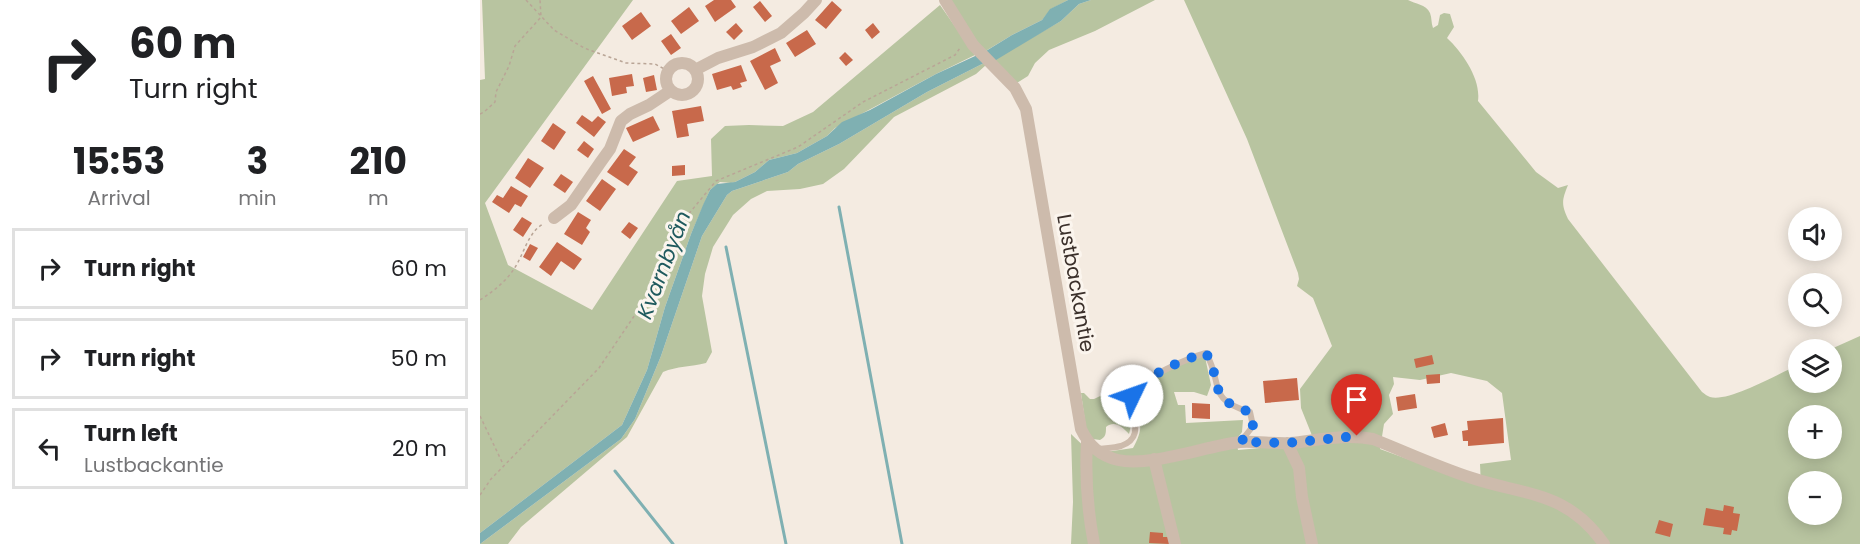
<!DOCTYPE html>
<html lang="en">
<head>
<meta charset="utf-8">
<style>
	:root { --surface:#fff; --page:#f2f2f2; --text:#202124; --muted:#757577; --line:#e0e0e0 }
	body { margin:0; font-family:Poppins,sans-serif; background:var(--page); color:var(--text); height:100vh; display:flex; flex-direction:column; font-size:22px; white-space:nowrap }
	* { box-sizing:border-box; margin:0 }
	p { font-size:20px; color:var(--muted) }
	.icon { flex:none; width:33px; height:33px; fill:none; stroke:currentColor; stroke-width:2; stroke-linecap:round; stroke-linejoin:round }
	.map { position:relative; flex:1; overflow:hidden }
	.side { display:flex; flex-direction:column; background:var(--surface); width:480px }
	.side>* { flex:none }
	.top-card { background:#fff; color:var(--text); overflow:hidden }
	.buttons { position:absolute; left:1308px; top:207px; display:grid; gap:12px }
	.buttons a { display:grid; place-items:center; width:54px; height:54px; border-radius:50%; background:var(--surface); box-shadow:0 3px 15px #0003; font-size:30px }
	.pin { position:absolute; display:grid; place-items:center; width:51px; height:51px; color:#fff; margin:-62px -26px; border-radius:50% 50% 50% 0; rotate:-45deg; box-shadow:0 0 6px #0007 }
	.pin .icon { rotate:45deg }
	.me { position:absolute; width:66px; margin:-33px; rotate:48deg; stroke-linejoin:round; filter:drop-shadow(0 0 4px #0008) }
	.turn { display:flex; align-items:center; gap:21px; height:126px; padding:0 30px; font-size:27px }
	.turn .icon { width:78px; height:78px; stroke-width:2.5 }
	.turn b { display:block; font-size:42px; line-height:51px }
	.eta { display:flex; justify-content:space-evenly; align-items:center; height:102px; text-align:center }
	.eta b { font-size:36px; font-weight:700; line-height:42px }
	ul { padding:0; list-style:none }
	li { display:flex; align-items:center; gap:18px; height:81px; margin:0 12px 9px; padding:0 18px; border:3px solid var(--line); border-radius:0px }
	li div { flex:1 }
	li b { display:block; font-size:22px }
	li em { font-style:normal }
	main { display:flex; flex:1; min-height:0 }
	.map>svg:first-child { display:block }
</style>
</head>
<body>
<main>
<section class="side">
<div class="top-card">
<div class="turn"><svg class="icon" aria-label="right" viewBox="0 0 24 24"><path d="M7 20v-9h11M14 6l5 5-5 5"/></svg><div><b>60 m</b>Turn right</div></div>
</div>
<div class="eta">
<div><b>15:53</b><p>Arrival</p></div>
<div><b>3</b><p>min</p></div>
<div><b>210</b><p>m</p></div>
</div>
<ul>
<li><svg class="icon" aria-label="right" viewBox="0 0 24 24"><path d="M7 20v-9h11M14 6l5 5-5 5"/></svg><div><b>Turn right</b></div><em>60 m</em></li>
<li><svg class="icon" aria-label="right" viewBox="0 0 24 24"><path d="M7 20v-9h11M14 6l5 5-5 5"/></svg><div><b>Turn right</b></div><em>50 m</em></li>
<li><svg class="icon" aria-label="left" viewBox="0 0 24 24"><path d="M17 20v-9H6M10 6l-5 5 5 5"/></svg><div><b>Turn left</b><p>Lustbackantie</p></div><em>20 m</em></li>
</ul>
</section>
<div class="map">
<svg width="1380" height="544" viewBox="0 0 1380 544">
	<rect width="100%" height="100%" fill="#f4ebe1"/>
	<!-- green -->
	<path fill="#b8c4a0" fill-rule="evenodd" d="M2,0h151l-148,203 23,62 84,45 85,-129 35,-5 -1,-37 14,-13 24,-1 34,1 30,-14 127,-107 35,50 -39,19 -101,54 -8,8 -30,17 -28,7 -14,12 -20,10 -4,1 -11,-1 -10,8 -19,44 -26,73 -18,63 -25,55 -142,108v-453l5,-1z
		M470,0h118l-17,9 -9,11 -30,15 -28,17z
		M611,0h64l-60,31 -46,19 -14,13 -7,13 -13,8 -24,-23 70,-40 18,-17z
		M704,0h224c7,4 18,4 22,13 2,5 1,10 3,15l5,-3 2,-10 4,-2 6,1 4,13 -7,11c16,15 34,41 31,63l58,71 22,16 10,-3c-6,15 -7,19 0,34l134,173c3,2 5,4 8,5 18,6 70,-24 88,-32v17h34l-1,-33 29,-13v208h-789l2,-42 -2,-68 21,20 41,-6c15,-27 2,-26 2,-49 1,-17 51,-37 65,-43l5,1 6,28 -4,11 -13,-4h-20l4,13h7l1,18 57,-3 -1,12 -6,8 2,10 77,-7 -14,-35 -1,-19 32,-43 -19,-48 -16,-12 2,-7 -1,-6 -51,-134zM971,373l36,8 15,12 9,67 -31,4 1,22 -101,-37 4,-25 9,-10 -4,-19 5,-11 -1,-7 27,3zM1318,416h34v32h-34zM1318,482h34v32h-34z
		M504,63l2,2 -10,9 -82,43 -50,52 -21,15 -23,5 -33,2 -16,8 -18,16 -20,32 -8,27 -3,22 10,56 -6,11c-15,4 -29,3 -43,9l-36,65 -106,90 -13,17h-28l141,-105 14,-20 26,-63 41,-120 25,-41 5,-4 56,-19 10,-8 41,-20 88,-52z
		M647,383l5,5c-12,20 3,27 -3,46 -7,-7 -14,-14 -23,-7 0,6 0,10 -6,13l-7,-1 -7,-11 -5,-35h3l6,6h4z"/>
	<!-- water -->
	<path fill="#7fb0b2" d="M588,0h23l-12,4 -18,17 -65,39 -12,3 -57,29 -88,52 -41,20 -10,8 -56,19 -5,4 -25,41 -41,120 -26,63 -14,20 -141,105v-11l142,-108 25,-55 18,-63 26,-73 12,-29 7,-15 7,-6 18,-2 20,-10 14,-12 28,-7 30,-17 15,-14 28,-12 66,-36 50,-23 26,-16 30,-15 8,-11z"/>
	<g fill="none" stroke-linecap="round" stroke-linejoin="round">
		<!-- stream -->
		<path stroke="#7fb0b2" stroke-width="3" d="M359,207l63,337
			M246,247l60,297
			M135,471l58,73"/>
	</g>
	<!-- building -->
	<path fill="#c8694b" d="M234,0h17l5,7 -21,15 -10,-16z
		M280,1l12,15 -7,6 -12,-15z
		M352,1l10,9 -16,19 -11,-9z
		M209,7l10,14 -18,13 -10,-13z
		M161,12l10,14 -19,14 -10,-14z
		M256,23l7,8 -9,9 -8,-8z
		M393,23l7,9 -8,7 -7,-9z
		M327,30l9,14 -21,13 -9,-14z
		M191,34l10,14 -10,7 -10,-14z
		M295,48l6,13 -11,5 8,17 -13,7 -15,-29z
		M365,52l8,8 -7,6 -7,-8z
		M261,65l6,16 -7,2 2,4 -9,3 -2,-4 -14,4 -5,-16z
		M152,74l2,12 -8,1 1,6 -15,3 -3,-18z
		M174,75l3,15 -11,2 -3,-14z
		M113,76l18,33 -9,5 -18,-33z
		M221,106l3,15 -17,3 2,12 -12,2 -5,-27z
		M102,115l10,7 6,-6 8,6 -12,15 -18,-14z
		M173,116l7,14 -27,12 -7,-14z
		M73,123l13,9 -12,18 -13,-9z
		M104,141l10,8 -6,9 -11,-8z
		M144,149l12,8 -7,9 9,6 -10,14 -21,-14z
		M48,158l16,10 -14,20 -15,-10z
		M205,165v10l-13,1v-10z
		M81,174l12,8 -8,11 -12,-8z
		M122,179l14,10 -16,22 -14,-10z
		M31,186l17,10 -7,11 -6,-3 -6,9 -17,-11 5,-7 6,3z
		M98,212l13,8 -5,8 4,4 -8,13 -18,-11z
		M42,217l10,6 -9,14 -10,-7z
		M149,222l9,6 -8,11 -9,-7z
		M77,242l25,17 -8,11 -13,-9 -10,15 -12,-9z
		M50,244l8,4 -8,13 -7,-4z
		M952,355l2,9 -18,4 -2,-9z
		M960,374v9l-13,1 -1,-9z
		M817,378l2,22 -34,3 -2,-22z
		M935,394l2,14 -19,3 -2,-14z
		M712,403l18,1v15l-18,-1z
		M1023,418l1,25 -36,3v-5h-5l-1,-10 6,-1 -1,-9z
		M965,423l3,12 -14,3 -3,-11z
		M1244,505l10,2 -1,6 7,1 -3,17 -5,-1 -1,5 -8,-1 1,-6 -21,-3 3,-17 17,3z
		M1179,520l14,4 -3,13 -15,-4z
		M670,532l13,1v4h6v7l-20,-1z"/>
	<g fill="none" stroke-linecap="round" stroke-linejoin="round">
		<!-- path -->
		<path stroke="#b9a596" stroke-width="1.5" stroke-dasharray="3 3" stroke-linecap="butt" d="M46,0l28,30 30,18 42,15 29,1 13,7
			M0,114l4,-2 11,-10 1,-10 13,-26 6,-20 26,-29 -1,-17
			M0,300c15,-10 28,-20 37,-36 8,-14 12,-32 26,-40
			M0,416l23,48
			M0,495l11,-16 108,-111 48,-71 30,-69 39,-47 82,-34 65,-45 92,-47 5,-7"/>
		<!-- service -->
		<path stroke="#cdbbac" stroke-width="6" d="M618,449c7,-1 16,-1 23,-3 28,-10 5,-35 12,-53 6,-14 58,-36 73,-40 18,32 0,46 44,59l3,14 -11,14"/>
		<!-- minor -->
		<path stroke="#cdbbac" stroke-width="12" d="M465,0l28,45 42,43 11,21 55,320c8,17 19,27 37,31 33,7 88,-14 122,-18 17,-1 34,2 51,1 28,-3 54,-9 82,-4 33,13 65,28 99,39 54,18 95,13 132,66
			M186 79a16 16 0 1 1 32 0a16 16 0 1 1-32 0Z
			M215,70l23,-12 35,-11 28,-14 23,-20 12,-13
			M74,218l17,-13 29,-42 10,-14 11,-28 9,-7 19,-9 21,-14
			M607,441c-2,36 0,67 7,103
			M807,443l12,25 3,29 10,47
			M674,459l21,85"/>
	</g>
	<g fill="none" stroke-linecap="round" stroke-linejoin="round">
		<!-- route -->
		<path stroke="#1a73e8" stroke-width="10" stroke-dasharray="0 18" d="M652,396c9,-19 54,-38 74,-43 18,32 0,46 44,59l3,14 -12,16 46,1 70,-7"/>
	</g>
	<g text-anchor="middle" stroke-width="6" stroke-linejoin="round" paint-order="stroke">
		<!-- street labels -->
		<g font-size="20" fill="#3b302b" stroke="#fbf5ee">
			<text transform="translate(596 283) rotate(80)" y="7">Lustbackantie</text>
		</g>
		<!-- water labels -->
		<g font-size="21" font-style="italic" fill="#1f5a5e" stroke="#fbf5ee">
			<text transform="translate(184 265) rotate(-69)" y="7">Kvarnbyån</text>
		</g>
	</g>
</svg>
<div class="buttons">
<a><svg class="icon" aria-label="sound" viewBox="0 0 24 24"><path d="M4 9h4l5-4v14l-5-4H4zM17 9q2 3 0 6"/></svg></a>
<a><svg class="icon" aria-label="search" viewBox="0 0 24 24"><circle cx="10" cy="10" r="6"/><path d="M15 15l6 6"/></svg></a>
<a><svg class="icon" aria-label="layers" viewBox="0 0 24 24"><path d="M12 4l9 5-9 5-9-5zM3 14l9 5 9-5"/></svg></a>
<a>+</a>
<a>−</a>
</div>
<div class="pin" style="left:877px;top:436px;background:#d93025"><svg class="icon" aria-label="arrive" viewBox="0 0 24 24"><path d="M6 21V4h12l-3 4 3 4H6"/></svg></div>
<svg class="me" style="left:652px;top:396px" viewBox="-20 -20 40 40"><circle r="19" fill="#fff"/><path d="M0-13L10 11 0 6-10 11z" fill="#1a73e8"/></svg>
</div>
</main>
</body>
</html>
